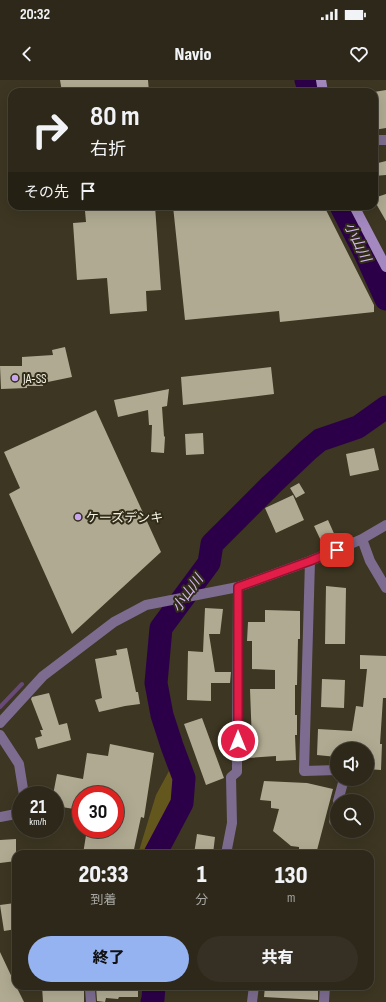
<!DOCTYPE html>
<html lang="ja">
<head>
<meta charset="utf-8">
<style>
	:root { --surface:#2d281a; --page:#353023; --text:#f1f3f6; --muted:#a7a6a2; --line:#484439; --accent:#95b2f1 }
	body { margin:0; font-family:"Sofia Sans Condensed","Noto Sans JP",sans-serif; background:var(--page); color:var(--text); height:100vh; display:flex; flex-direction:column; font-size:15px; white-space:nowrap }
	* { box-sizing:border-box; margin:0 }
	p { font-size:13px; color:var(--muted) }
	.icon { flex:none; width:22px; height:22px; fill:none; stroke:currentColor; stroke-width:2; stroke-linecap:round; stroke-linejoin:round }
	.map { position:relative; flex:1; overflow:hidden }
	.side { position:absolute; left:12px; top:770px; width:362px; height:140px; display:flex; flex-direction:column; background:var(--surface); border-radius:12px; box-shadow:0 4px 16px #0002,0 0 0 1px var(--line) }
	.side>* { flex:none }
	.top-card { position:absolute; left:8px; top:8px; width:370px; height:122px; border-radius:12px; box-shadow:0 4px 16px #0002,0 0 0 1px var(--line); background:#2d281a; color:var(--text); overflow:hidden }
	.controls { position:absolute; left:330px; top:662px; display:grid; gap:8px }
	.controls a { display:grid; place-items:center; width:44px; height:44px; border-radius:50%; background:var(--surface); box-shadow:0 4px 16px #0002,0 0 0 1px var(--line); font-size:20px }
	.speed { position:absolute; left:12px; top:706px; display:flex; gap:8px; font-size:20px; font-weight:700; text-align:center }
	.speed>* { display:grid; place-content:center; width:52px; height:52px; border-radius:50%; background:var(--surface); box-shadow:0 4px 16px #0002,0 0 0 1px var(--line); line-height:1 }
	.speed small { font-size:10px; font-weight:400 }
	.speed .limit { border:6px solid #d22; background:#fff; color:#111 }
	.pin { position:absolute; display:grid; place-items:center; width:34px; height:34px; color:#fff; margin:-17px; border-radius:8px; box-shadow:0 2px 6px #0006 }
	.me { position:absolute; width:44px; margin:-22px; rotate:0deg; stroke-linejoin:round; filter:drop-shadow(0 0 3px #0008) }
	.turn { display:flex; align-items:center; gap:14px; height:84px; padding:0 16px; font-size:18px }
	.turn .icon { width:52px; height:52px; stroke-width:2.5 }
	.turn b { display:block; font-size:28px; line-height:34px }
	.then { display:flex; align-items:center; height:38px; padding:0 16px; background:#0003; gap:8px; font-size:15px }
	.eta { display:flex; justify-content:space-evenly; align-items:center; height:68px; text-align:center }
	.eta b { font-size:24px; font-weight:800; line-height:28px }
	.button { display:flex; gap:8px; margin-top:auto; padding:8px 16px }
	.button a { flex:1; height:46px; border-radius:24px; background:var(--accent); color:#111; font-size:16px; font-weight:800; line-height:46px; text-align:center }
	.button a+a { background:var(--page); color:var(--text) }
	.status { display:flex; justify-content:space-between; align-items:center; height:28px; padding:0 20px; background:var(--surface); direction:ltr }
	.status svg { height:11px; fill:currentColor }
	header { display:flex; justify-content:space-between; align-items:center; height:52px; padding:0 16px; background:var(--surface); font-size:18px; font-weight:800 }
	.map>svg:first-child { display:block }
</style>
</head>
<body>
<div class="status"><b>20:32</b><svg viewBox="0 0 49 12"><path d="M0 12V9h3v3zM5 12V6h3v6zM10 12V3h3v9zM15 12V0h3v12zM26 1h20v11H26zM47 4h2v5h-2z"/></svg></div>
<header><svg class="icon" aria-label="back" viewBox="0 0 24 24"><path d="M15 5l-7 7 7 7"/></svg>Navio<svg class="icon" aria-label="heart" viewBox="0 0 24 24"><path d="M12 20l-8-8c-3-5 5-10 8-4 3-6 11-1 8 4z"/></svg></header>
<div class="map">
<svg width="386" height="922" viewBox="0 0 386 922">
	<rect width="100%" height="100%" fill="#3c3622"/>
	<!-- green -->
	<path fill="#64571e" d="M164,599l18,68 9,52 -27,55h-26l18,-59 13,-24z"/>
	<g fill="none" stroke-linecap="round" stroke-linejoin="round">
		<!-- stream -->
		<path stroke="#684977" stroke-width="4" d="M0,627l22,-23"/>
		<!-- river -->
		<path stroke="#2c0048" stroke-width="23" d="M306,0l4,12
			M341,126l24,47 21,46
			M155,774l27,-51 2,-25 -12,-32 -10,-31 -6,-32 5,-55 48,-65 3,-19 59,-59 37,-35 12,-10 38,-13 28,-20
			M152,922l1,-3 1,-13"/>
	</g>
	<!-- building -->
	<path fill="#b0aa92" d="M60,0h88l1,12h-87z
		M386,10v38l-12,2v-38z
		M386,81v14l-12,1v-12z
		M386,114v27l-12,-21v-2z
		M90,126h65l6,84 -15,1 1,20 -37,3 -3,-36 -30,2 -4,-57 13,-1 -1,-11 5,-1z
		M173,126h151l50,99v7l-94,10 -1,-11 -94,9z
		M65,267l7,30 -29,6v3h-16v2l-26,1 -1,-23h22v-9l31,-2 -1,-5z
		M271,287l3,27 -91,11 -2,-28z
		M169,309l-2,17 -5,1 2,29 1,1 -1,16 -13,-1 1,-27h-3l-1,-15 -30,7 -4,-17z
		M96,330l65,142 -89,82 -63,-140 11,-6 -16,-36z
		M203,353l1,21 -18,1 -1,-21z
		M374,368l5,22 -29,6 -4,-22z
		M299,403l6,10 -9,5 -6,-10z
		M293,415l11,25 -28,13 -11,-25z
		M328,440l8,18 -13,7 -9,-19z
		M326,506l20,2 -1,56h-20z
		M205,528l18,1 -3,25h-11l6,38h16l-1,11h-19v18l-24,-1 1,-49 15,1z
		M265,530l35,1v28h-2l-1,46h-2v30h2v20h-2l1,25 -20,1v-5l-28,2 -1,-14 5,-1 -2,-54h25v-19l-23,-1v-28h-5l1,-19h17z
		M127,568l9,44h2l2,12 -15,2 -26,6 -4,-12 7,-2 -7,-39 22,-4 -1,-5z
		M360,575l26,1v42h-3l-3,46h2l-1,26 -14,-1v-20h-30v8l-20,-2 1,-26 34,2 4,-25 7,1 4,-38h-7z
		M322,599l23,1 -1,28 -23,-1z
		M49,613l10,32 8,-2 4,17 -33,9 -3,-11 7,-2 -2,-6h3l-12,-31 1,-2z
		M202,638l22,60 -18,7 -22,-61z
		M110,664l44,9 -10,65 -3,-1 -8,37h-50l4,-25h28v-34h-34v15l-26,-4v-11h-2l4,-21 26,5 4,-26 21,3z
		M264,701l43,2 26,6 -17,65h-17v-7l-8,-1 -18,-15 6,-22 -8,-1v-7l-11,-1z
		M197,754l18,3 -2,17h-19z
		M16,759v22l-16,2v-23z
		M15,823l1,8v18l-12,2 -4,-26z
		M0,872l16,34 8,16h-24z
		M42,906h42v16h-41z
		M96,906l27,1v-1h15v11h-19l-1,2 -12,-1 -1,4 -8,-1z
		M265,906h53v14l-54,-3z"/>
	<g fill="none" stroke-linecap="round" stroke-linejoin="round">
		<!-- street -->
		<path stroke="#7d6c8f" stroke-width="10" d="M374,60h12
			M362,459l8,22 16,27
			M310,481l-6,210 33,-1
			M0,643l43,-47 71,-54 17,-9 15,-8 92,-18 72,-26 27,-11 25,-11 24,-14
			M0,655l19,29 5,31
			M338,721l6,-22
			M0,737l21,-4
			M334,741l3,-14
			M226,774l6,-31 -1,-46 6,-5 1,-185
			M90,909l1,13
			M252,922l2,-16
			M324,922l1,-16"/>
		<!-- secondary -->
		<path stroke="#a489c0" stroke-width="10" d="M321,0l2,12
			M354,126l32,61"/>
	</g>
	<g fill="none" stroke-linecap="round" stroke-linejoin="round">
		<defs>
			<path id="route" d="M238,661v-154l72,-26 27,-11"/>
		</defs>
		<!-- route casing -->
		<use href="#route" stroke="#92132f" stroke-width="10"/>
		<!-- route -->
		<use href="#route" stroke="#e11d48" stroke-width="7"/>
	</g>
	<!-- markers -->
	<g fill="#c9a5ee" stroke="#312c18" stroke-width="1.5">
		<circle cx="15" cy="298" r="4"/>
		<circle cx="78" cy="437" r="4"/>
	</g>
	<g text-anchor="middle" stroke-width="4" stroke-linejoin="round" paint-order="stroke">
		<!-- poi labels -->
		<g font-size="13" fill="#f5f2e6" stroke="#312c18" text-anchor="start">
			<text x="23" y="303">JA-SS</text>
			<text x="86" y="442">ケーズデンキ</text>
		</g>
		<!-- water labels -->
		<g font-size="14" font-style="italic" fill="#d6b8f7" stroke="#312c18">
			<text transform="translate(358 162) rotate(64)" y="5">小山川</text>
			<text transform="translate(187 513) rotate(-54)" y="5">小山川</text>
		</g>
	</g>
</svg>
<div class="controls">
<a><svg class="icon" aria-label="sound" viewBox="0 0 24 24"><path d="M4 9h4l5-4v14l-5-4H4zM17 9q2 3 0 6"/></svg></a>
<a><svg class="icon" aria-label="search" viewBox="0 0 24 24"><circle cx="10" cy="10" r="6"/><path d="M15 15l6 6"/></svg></a>
</div>
<div class="speed"><div>21<small>km/h</small></div><div class="limit">30</div></div>
<div class="pin" style="left:337px;top:470px;background:#d93025"><svg class="icon" aria-label="arrive" viewBox="0 0 24 24"><path d="M6 21V4h12l-3 4 3 4H6"/></svg></div>
<svg class="me" style="left:238px;top:661px" viewBox="-20 -20 40 40"><circle r="17" fill="#e11d48" stroke="#fff" stroke-width="3"/><path d="M0-11L8 9 0 5-8 9z" fill="#fff"/></svg>
<div class="top-card">
<div class="turn"><svg class="icon" aria-label="right" viewBox="0 0 24 24"><path d="M7 20v-9h11M14 6l5 5-5 5"/></svg><div><b>80 m</b>右折</div></div>
<div class="then">その先<svg class="icon" aria-label="arrive" viewBox="0 0 24 24"><path d="M6 21V4h12l-3 4 3 4H6"/></svg></div>
</div>
<section class="side">
<div class="eta">
<div><b>20:33</b><p>到着</p></div>
<div><b>1</b><p>分</p></div>
<div><b>130</b><p>m</p></div>
</div>
<div class="button"><a>終了</a><a>共有</a></div>
</section>
</div>
</body>
</html>
